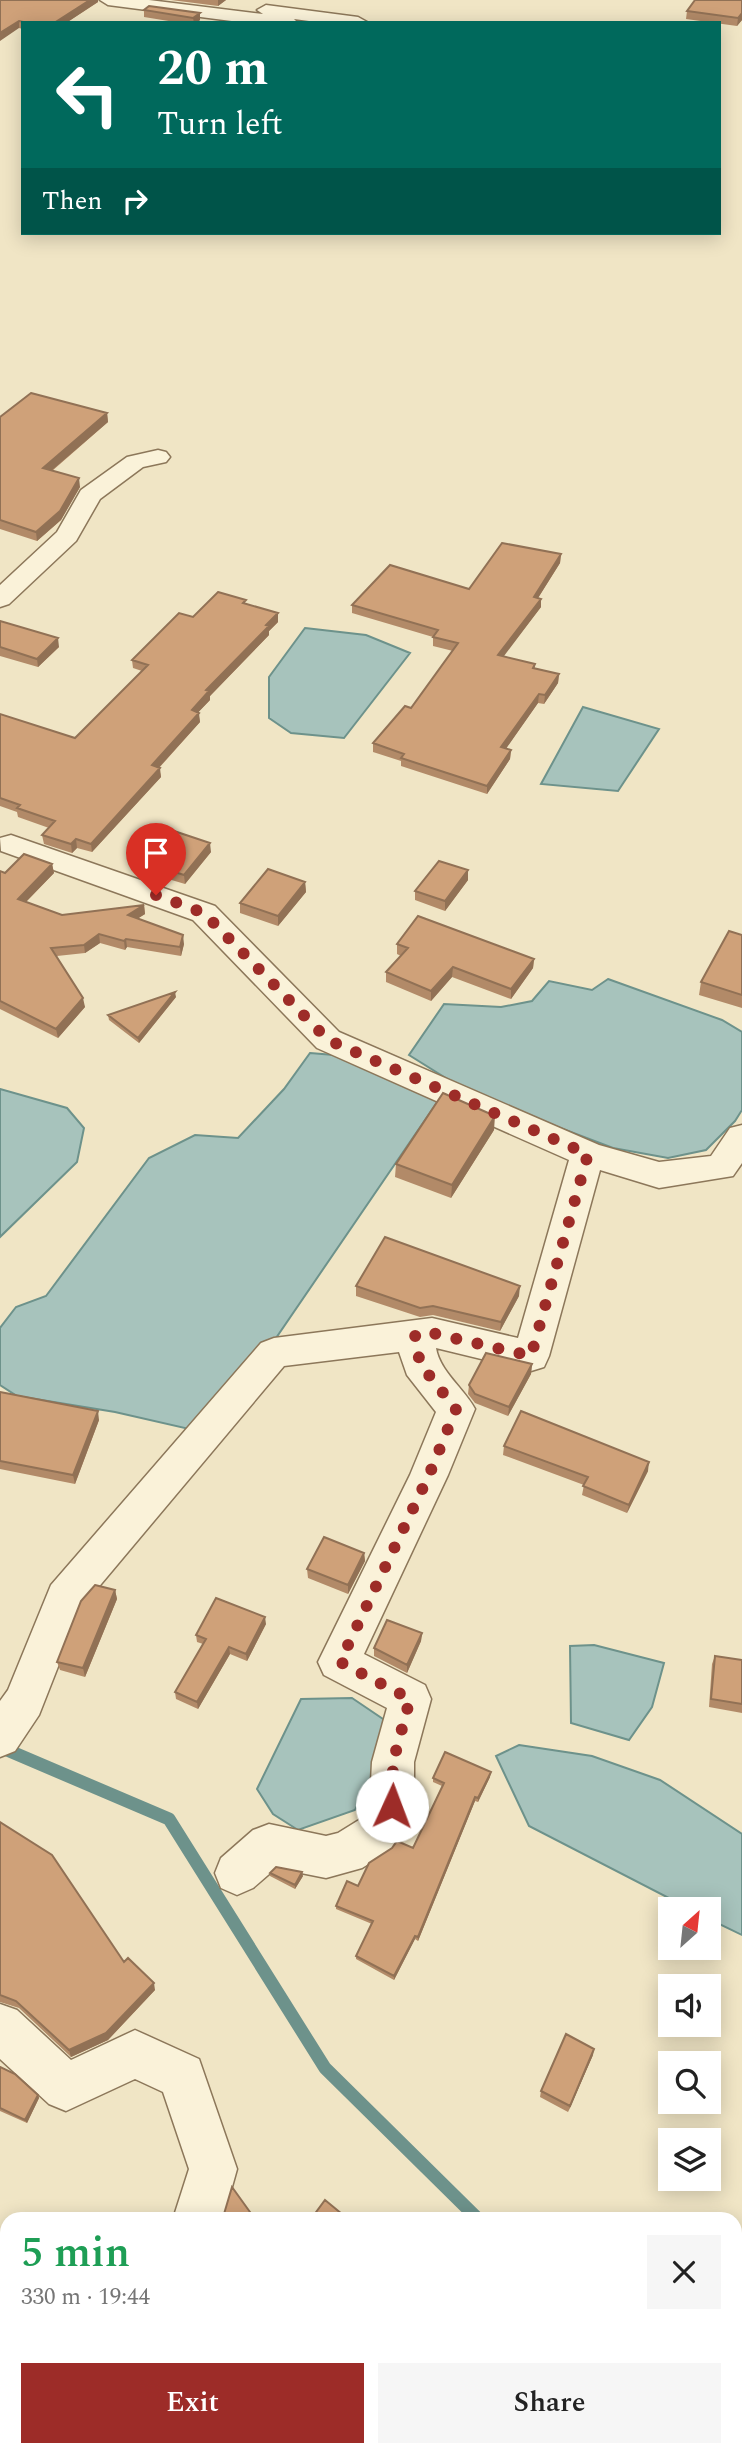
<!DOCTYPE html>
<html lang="en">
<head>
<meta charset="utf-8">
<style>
	:root { --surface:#fff; --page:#f6f6f6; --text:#222; --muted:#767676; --accent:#9d2c28 }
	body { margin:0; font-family:Spectral,serif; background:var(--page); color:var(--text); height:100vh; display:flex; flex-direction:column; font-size:26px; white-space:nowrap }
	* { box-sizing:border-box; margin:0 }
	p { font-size:23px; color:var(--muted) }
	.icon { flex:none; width:38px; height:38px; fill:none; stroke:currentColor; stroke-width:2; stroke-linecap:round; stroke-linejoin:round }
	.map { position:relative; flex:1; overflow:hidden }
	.details { position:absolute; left:0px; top:2212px; width:742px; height:245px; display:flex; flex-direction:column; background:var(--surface); border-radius:21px 21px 0 0; box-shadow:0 4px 18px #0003 }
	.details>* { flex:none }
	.hud { position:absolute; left:21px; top:21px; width:700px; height:214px; border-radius:0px; box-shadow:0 4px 18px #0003; background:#00695c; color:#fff; overflow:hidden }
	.needle { width:46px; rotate:27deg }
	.buttons { position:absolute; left:658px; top:1897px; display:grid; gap:14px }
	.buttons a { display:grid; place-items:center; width:63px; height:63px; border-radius:0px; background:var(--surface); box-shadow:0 4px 18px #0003; font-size:35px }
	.pin { position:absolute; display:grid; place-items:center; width:60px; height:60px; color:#fff; margin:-72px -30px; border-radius:50% 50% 50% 0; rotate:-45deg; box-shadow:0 0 7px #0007 }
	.pin .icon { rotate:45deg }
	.me { position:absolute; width:77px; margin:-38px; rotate:2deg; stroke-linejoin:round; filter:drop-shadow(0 0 5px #0008) }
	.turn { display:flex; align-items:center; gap:24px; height:147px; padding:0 21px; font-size:32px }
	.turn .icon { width:91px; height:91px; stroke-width:2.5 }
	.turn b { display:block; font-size:49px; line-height:60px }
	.then { display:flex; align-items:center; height:66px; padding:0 21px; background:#0003; gap:14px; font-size:26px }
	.round { display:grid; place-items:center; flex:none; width:74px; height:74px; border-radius:0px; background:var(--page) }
	.head { display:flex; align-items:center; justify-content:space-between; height:119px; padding:0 21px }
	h1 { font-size:42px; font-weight:600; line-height:52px; color:#1e9e55 }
	.primary-button { display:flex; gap:14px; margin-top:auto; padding:14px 21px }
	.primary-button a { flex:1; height:80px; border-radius:0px; background:var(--accent); color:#fff; font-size:28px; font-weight:600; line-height:80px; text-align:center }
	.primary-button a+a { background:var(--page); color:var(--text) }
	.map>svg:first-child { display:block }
</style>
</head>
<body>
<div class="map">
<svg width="742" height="2457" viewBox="0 0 742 2457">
	<rect width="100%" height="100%" fill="#f0e5c5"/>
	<!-- water -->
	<path fill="#a7c3bc" stroke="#6d928b" stroke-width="2" d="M305,628l61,7 44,18 -66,85 -53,-5 -22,-15v-41z
		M583,707l76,22 -41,62 -77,-7z
		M608,979l114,41 20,12v78l-7,11 -29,29 -38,8 -55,-10 -95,-36 -69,-32 -40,-25 35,-51 57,3 31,-6 17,-20 43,9z
		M310,1053l24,2 104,46 -162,237 -30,22 -57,69 -74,-17 -98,-16 -17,-11v-57l16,-21 30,-11 103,-138 46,-23 43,3 46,-49z
		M0,1089l67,19 17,20 -7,34 -77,75z
		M594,1645l70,18 -12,44 -23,33 -58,-17 -1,-77z
		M352,1698l31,21 -1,42 -27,49 -57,20 -25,-16 -16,-25 44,-90z
		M519,1745l73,11 68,24 82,54v101l-33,-16v-10h-19l-161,-83 -33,-70z"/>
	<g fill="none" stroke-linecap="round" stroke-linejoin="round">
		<!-- stream -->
		<path stroke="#6d928b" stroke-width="13" d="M0,1747l169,72 156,249 153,151
			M735,2438l7,3"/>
		<defs>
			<path id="street" d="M100,0h49l114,14 -6,-4 9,-5 92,12 9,5 -43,1 -30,-4 4,4h-51l-139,-18z
				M158,450l8,2 4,5 -4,5 -23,5 -43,32 -24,42 -67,63 -9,3v-22l57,-53 24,-42 46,-33z
				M11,835l204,71 124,126 260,113 60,17 52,-6 19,-28 12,-3v38l-9,13 -74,12 -59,-18 -51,186 -5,11 -13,4 -95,-23c4,24 28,40 39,61l-27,66 -84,179 61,31 6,14 -17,63v44l-23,44 -29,18 -36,10 -50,-10 -23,20 -16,7 -16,-7 -6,-15 6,-15 32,-28 16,-6 57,12 12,-3 21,-13 11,-18 2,-40 15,-54 -63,-33 -6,-13 92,-187 26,-63 -29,-37 -8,-23 -115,14 -203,242 -42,107 -24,36 -15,6v-56l8,-11 43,-105 210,-242 13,-5 158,-20 86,20 51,-178 -252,-112 -124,-128 -192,-69 -1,-13z
				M0,2004l17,6 54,50 64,-30 64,29 38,110 -14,50h-50l16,-50 -26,-77 -28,-13 -69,32 -17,-7 -49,-45z
				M357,2450h72l3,7h-73z
				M481,2450h68l-2,7h-69z
				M598,2450h64l3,7h-65z"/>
		</defs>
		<!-- street casing -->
		<use href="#street" stroke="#8c775a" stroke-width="3"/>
		<!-- street -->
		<use href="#street" fill="#faf2d9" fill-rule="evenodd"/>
	</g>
	<!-- wall -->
	<path fill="#b28a68" d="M0,0l98,2 -32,21h-43v6l-4,-1z
		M171,0h55l-8,6z
		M742,0v20l-5,6 -51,-7 1,-8z
		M144,10l56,3v7l-4,3h-15l-37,-6z
		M107,413l1,9 -56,49 28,16 -19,33 -24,21 -37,-12v-112z
		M561,554l-1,9 -22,35 3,9 -38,49 32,8v4l24,6 -1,9 -14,21 -6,-1 -32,45 5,2 -1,9 -23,35 -86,-28v-5l-28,-9v-9l38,-35 42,-57 -20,-5v-9l-81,-24v-8l117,-16z
		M246,604l32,18 -9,9v4l-59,61v4l-12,12 2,10 -41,46 2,9 -69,75 -15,-4 -5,5 -28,-9 -2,-9 7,-7 -31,-11 -1,-5 -17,-6v-92l75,24 67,-67 -9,-3 -1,-8 61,-43z
		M0,621l59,26 -21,20 -38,-11z
		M211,852l-26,32 -37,-11 -1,-10z
		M52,864l2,9 -28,29 36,13 82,-10 1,9 -8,5 47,25 -3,12 -54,-9 -2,3 -25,-7 -15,10 -28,3 28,51 -27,31 -58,-29v-138l5,2z
		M468,870v10l-23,31 -30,-11v-9z
		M305,882l1,10 -28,34 -38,-13v-10z
		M742,935v73l-43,-13 2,-13z
		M397,944l137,15 -1,9 -22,31 -59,-22 -21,24 -45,-19v-10l15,-16 -4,-2z
		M176,997l-37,46 -30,-23 -1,-5z
		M494,1130l-43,68 -56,-21 1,-13z
		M356,1286l163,10 -19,35 -67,-16 -13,2 -64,-21z
		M532,1364l-1,10 -23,42 -33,-13 -7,-9 1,-9z
		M0,1392l99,28 -24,64 -75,-15z
		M504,1446l144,25 -21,42 -45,-18 2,-10 -81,-30z
		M364,1553l1,8 -17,33 -40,-16 -1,-9z
		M115,1590l2,9 -32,78 -25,-7 -3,-8z
		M266,1624l-19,37 -17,-7 -32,55 -22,-10 -1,-7 28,-48 -6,-2 -1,-7z
		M422,1633l-1,8 -14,32 -33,-17v-8z
		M715,1656l27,4v53l-33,-6 3,-43z
		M490,1777l-12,25 -3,-1 -57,140 -3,-2 -21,41 -38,-21v-3l16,-32 -36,-15v-3l22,-20 55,-38 29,-62 -9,-4v-4z
		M0,1822l124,140 31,28 -47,50 -37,17 -52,-49 -19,-6z
		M270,1873l33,3 -8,13 -25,-13z
		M593,2055l-25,57 -28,-15 1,-6z
		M0,2067l38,28 1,3 -12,25 -27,-12z"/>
	<!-- shaded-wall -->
	<path fill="#917155" d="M90,0h8v2l-32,21h-12z
		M218,0h8l-8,6z
		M200,13v7l-4,3h-2l-1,-5z
		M742,13v7l-5,6 1,-8z
		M19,21v7l-19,13v-8z
		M107,413l1,9 -64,55 -1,-9z
		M79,478l1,9 -19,33 -24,21 -1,-9z
		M561,554l-1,9 -27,43 1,-9z
		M541,599v8l-43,57v-9z
		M278,613v9l-9,9v4l-59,61v4l-18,19v-9l14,-20z
		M58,638l1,9 -21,20 -1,-8z
		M559,674l-1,9 -14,21 1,-9z
		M539,694l-1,9 -37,53v-9z
		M199,713l1,9 -47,52 -1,-9z
		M511,750l-1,9 -23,35v-8z
		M160,768l1,9 -69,75 -1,-8z
		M76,839l1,9 -5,5 -1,-9z
		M210,843l1,9 -26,32 -1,-9z
		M52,864l2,9 -34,35 -2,-9z
		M468,870v10l-23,31v-10z
		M305,882l1,10 -28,34v-10z
		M144,905l1,9 -16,10 -1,-9z
		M99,934l1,9 -15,10 -1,-8z
		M183,935l1,9 -3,12 -1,-9z
		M126,939l1,8 -2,3 -1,-9z
		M534,959l-1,9 -22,31v-10z
		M453,967l-1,10 -21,24v-10z
		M175,992l1,5 -37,46 -1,-5z
		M83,998l2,9 -27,31 -2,-9z
		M495,1116l-1,14 -43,68 1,-13z
		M520,1286l-1,10 -19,35 1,-9z
		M532,1364l-1,10 -23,42 1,-9z
		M98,1411l1,9 -24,64 -2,-9z
		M649,1462l-1,9 -21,42 2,-8z
		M364,1553l1,8 -17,33v-9z
		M115,1590l2,9 -32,78 -2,-9z
		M265,1617l1,7 -19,37 -1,-7z
		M422,1633l-1,8 -14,32v-8z
		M229,1647l1,7 -32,55 -1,-7z
		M491,1772l-1,5 -12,25v-4z
		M475,1797v4l-57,140v-4z
		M302,1872l1,4 -8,13v-4z
		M415,1936v3l-21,41v-4z
		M154,1983l1,7 -47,50 -37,17 -2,-7z
		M594,2049l-1,6 -25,57 2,-6z
		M38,2095l1,3 -12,25 -2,-3z"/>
	<!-- building -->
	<path fill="#cfa179" stroke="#917155" stroke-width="2" d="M0,0h90l-36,23h-26l-9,-2 -19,12z
		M695,0h47v13l-4,5 -51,-7z
		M149,6l51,7 -7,5 -49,-8z
		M31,393l76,20 -64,55 36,10 -19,33 -24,21 -36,-12v-103z
		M502,543l59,11 -27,43 7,2 -43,56 37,9 -2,4 26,6 -14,21 -6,-1 -38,53 10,3 -24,36 -86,-28 3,-4 -31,-11 32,-37 6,2 47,-65 -25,-6 5,-7 -86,-25 38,-40 79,24z
		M218,592l28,8 -3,3 35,10 -12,12 3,1 -63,64 3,1 -17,19 7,3 -47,52 8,3 -69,76 -15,-5 -5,5 -29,-9 13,-14 -38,-13 3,-3 -20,-7v-84l75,24 73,-73 -16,-5 47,-47 14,4z
		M0,621l58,17 -21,21 -37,-12z
		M174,831l36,12 -26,32 -37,-12z
		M24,854l28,10 -34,35 44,16 82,-10 -16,10 55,20 -3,12 -54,-8 -2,2 -25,-7 -15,11 -33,3 32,50 -27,31 -56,-28v-130l5,2z
		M439,861l29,9 -23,31 -30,-10z
		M268,869l37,13 -27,34 -38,-13z
		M418,916l116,43 -23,30 -58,-22 -22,24 -45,-19 22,-24 -11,-4z
		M729,931l13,4v60l-41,-13z
		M175,992l-37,46 -30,-23z
		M443,1093l52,23 -43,69 -56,-21z
		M385,1237l135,49 -19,36 -68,-16 -13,2 -64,-22z
		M486,1353l46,11 -23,43 -34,-13 -6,-9z
		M0,1392l98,19 -25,64 -73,-14z
		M521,1411l128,51 -20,43 -46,-19 5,-9 -84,-31z
		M324,1537l40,16 -16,32 -41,-16z
		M95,1585l20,5 -32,78 -26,-6 24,-61z
		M216,1598l49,19 -19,37 -17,-7 -32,55 -22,-10 31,-53 -10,-4z
		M387,1620l35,13 -15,32 -33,-17z
		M715,1656l27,4v44l-31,-5z
		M445,1752l46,20 -13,26 -3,-1 -57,140 -3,-1 -21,40 -38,-20 17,-35 -37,-15 11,-25 11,5 11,-23 23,-15 5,-7 16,7 31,-65 -11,-5z
		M0,1822l52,33 72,107 4,-4 26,25 -48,50 -37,17 -53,-49 -16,-6z
		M276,1867l26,5 -7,13 -25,-12z
		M566,2034l28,15 -24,57 -29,-15z
		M0,2067l15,7 23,21 -13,25 -25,-12z
		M232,2187l23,32h-44l2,-3 11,-2z
		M325,2200l23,19h-37z
		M0,2357l7,5v36l-7,-6z
		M16,2450h49l-5,7h-48z
		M338,2450h17l2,5 78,-1 -2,-4h6l-3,7h-101z
		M570,2450h2l13,7h-18z"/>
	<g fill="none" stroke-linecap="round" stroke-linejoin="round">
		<!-- route -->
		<path stroke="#9d2c28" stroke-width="12" stroke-dasharray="0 21.6" d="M156,895l48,18 124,127 260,114 -57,202 -99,-23 -17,2 5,29 36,45 -27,66 -89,187 70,37 -17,63 -1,44"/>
	</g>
</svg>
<div class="buttons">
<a><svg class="needle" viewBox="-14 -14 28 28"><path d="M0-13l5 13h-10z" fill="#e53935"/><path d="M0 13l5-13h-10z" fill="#767676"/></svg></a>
<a><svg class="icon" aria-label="sound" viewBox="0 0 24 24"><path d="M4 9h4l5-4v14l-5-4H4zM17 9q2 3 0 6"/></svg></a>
<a><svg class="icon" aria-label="search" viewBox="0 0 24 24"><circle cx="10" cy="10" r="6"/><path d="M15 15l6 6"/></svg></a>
<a><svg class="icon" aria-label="layers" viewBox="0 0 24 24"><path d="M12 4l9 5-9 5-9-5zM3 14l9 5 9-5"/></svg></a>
</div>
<div class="pin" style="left:156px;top:895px;background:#d93025"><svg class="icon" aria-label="arrive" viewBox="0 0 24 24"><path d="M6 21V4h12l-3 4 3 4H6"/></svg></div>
<svg class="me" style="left:392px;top:1806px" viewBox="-20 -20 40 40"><circle r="19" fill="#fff"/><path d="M0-13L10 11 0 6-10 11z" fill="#9d2c28"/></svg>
<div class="hud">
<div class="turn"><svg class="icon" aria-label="left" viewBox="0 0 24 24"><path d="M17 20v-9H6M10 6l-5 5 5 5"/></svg><div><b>20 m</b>Turn left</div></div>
<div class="then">Then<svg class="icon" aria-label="right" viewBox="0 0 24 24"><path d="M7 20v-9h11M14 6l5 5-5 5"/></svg></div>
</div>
<section class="details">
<div class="head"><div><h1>5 min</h1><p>330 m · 19:44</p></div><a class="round"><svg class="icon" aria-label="close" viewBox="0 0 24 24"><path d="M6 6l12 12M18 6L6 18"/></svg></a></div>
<div class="primary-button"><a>Exit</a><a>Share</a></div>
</section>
</div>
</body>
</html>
